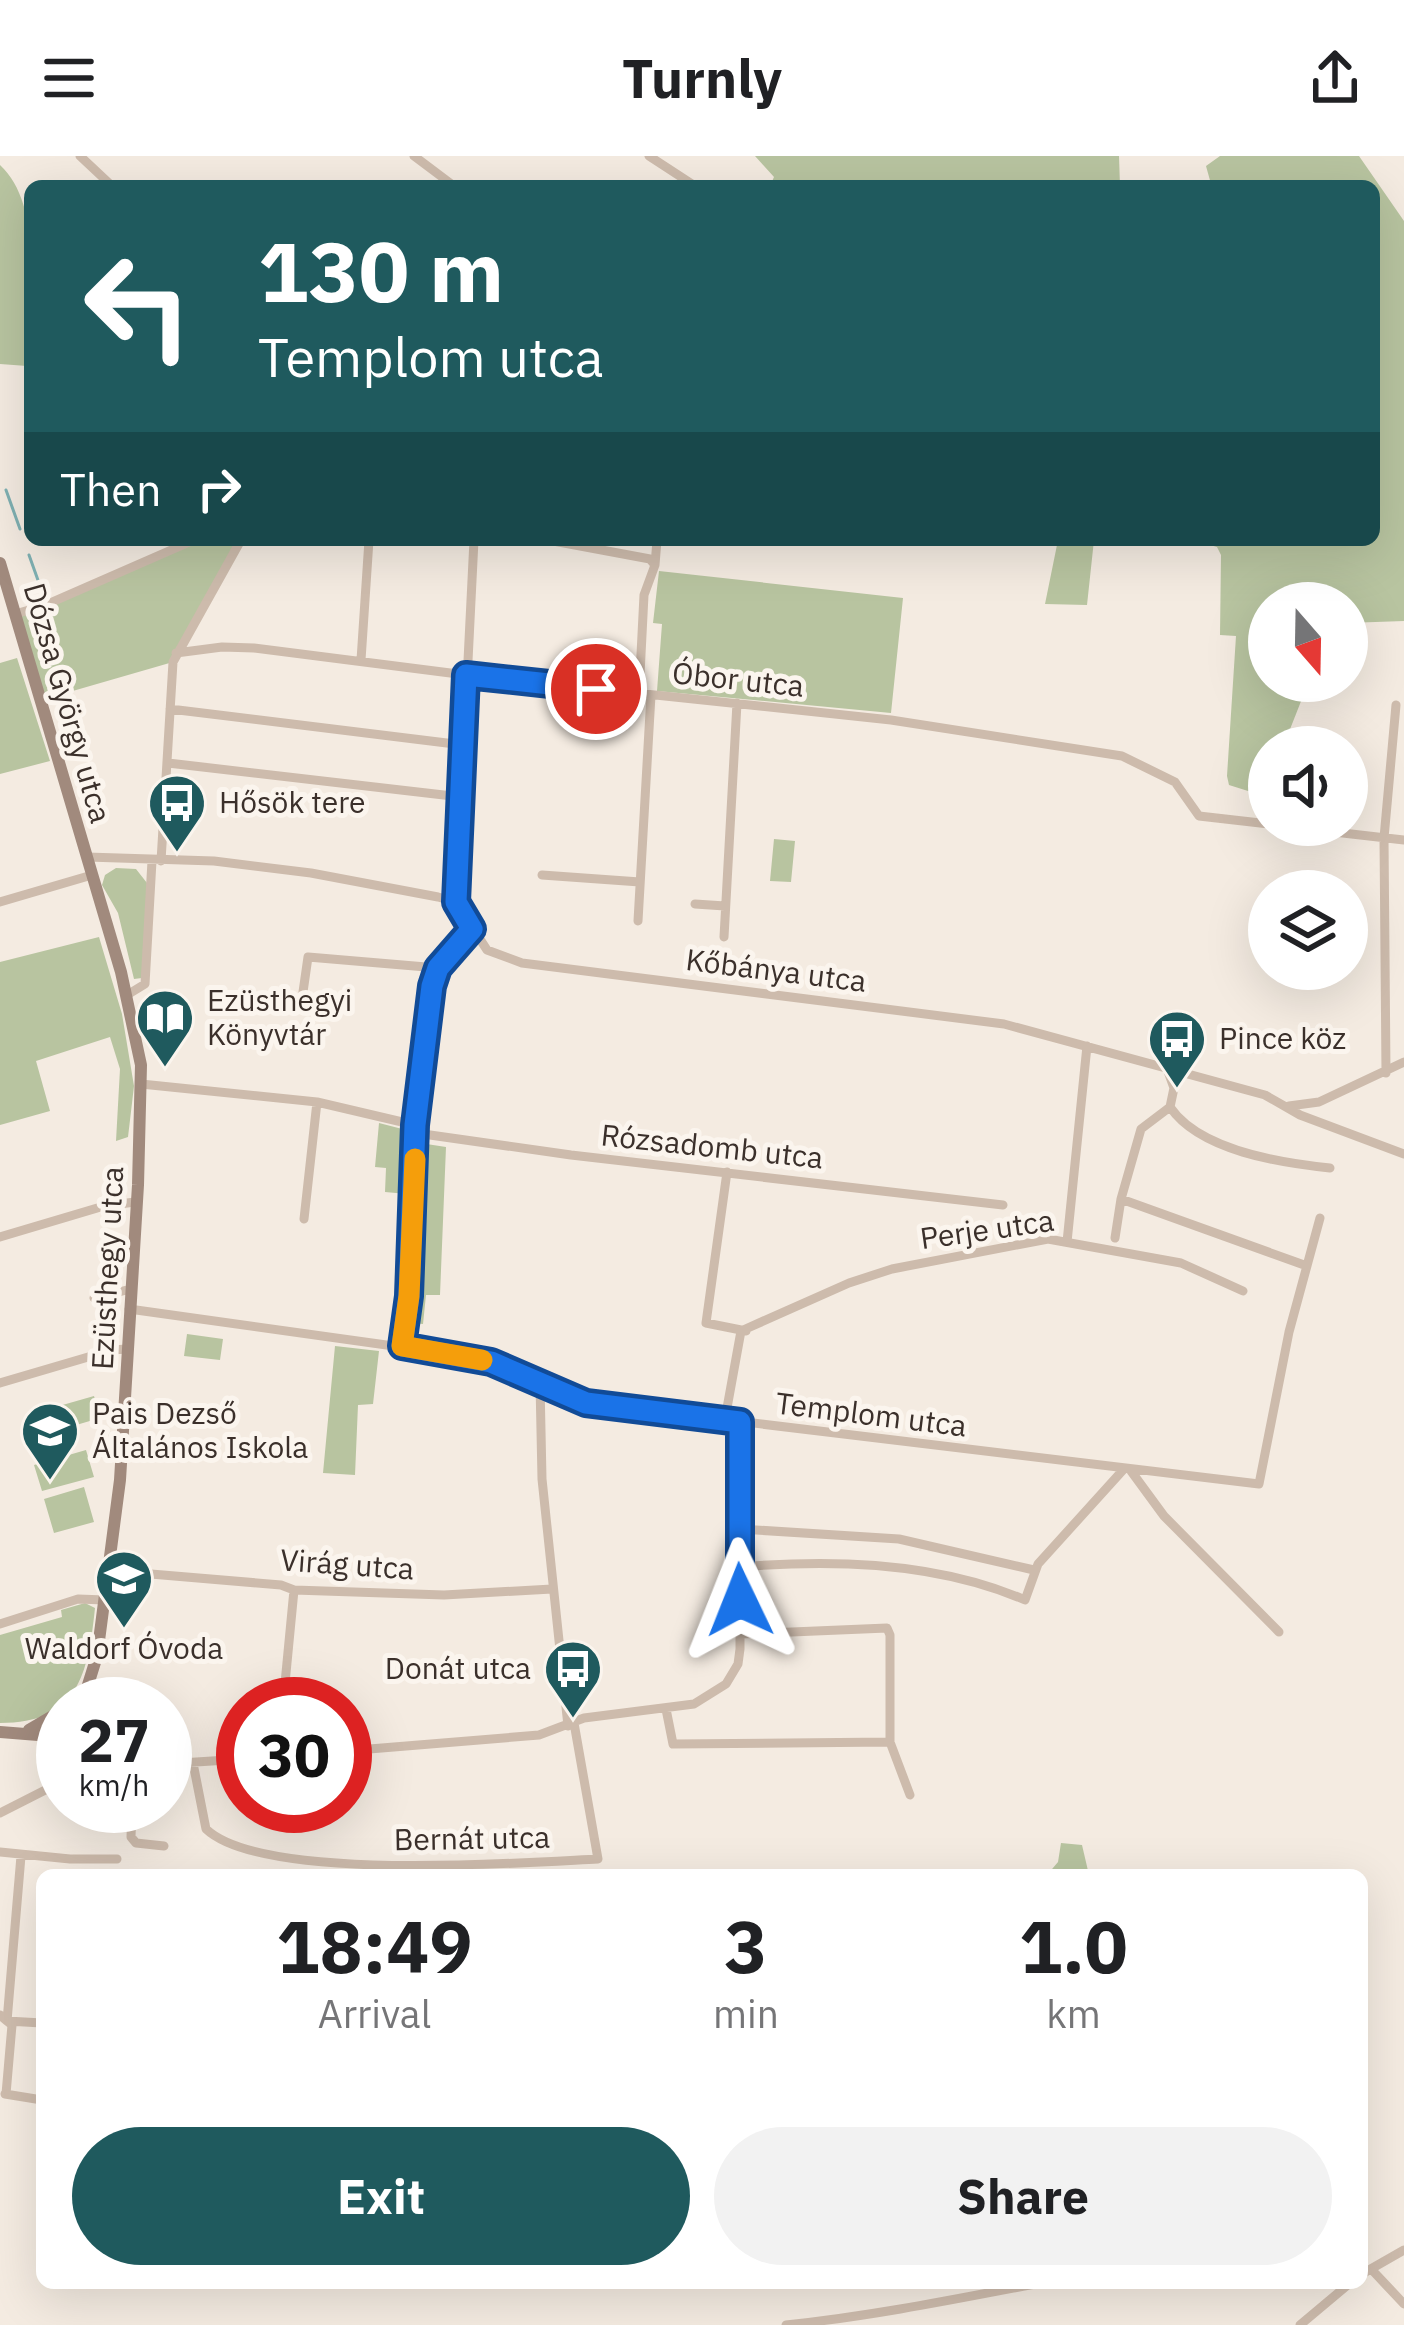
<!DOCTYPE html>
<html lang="en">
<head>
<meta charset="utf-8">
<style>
	:root { --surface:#fff; --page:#f2f2f2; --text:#202124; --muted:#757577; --accent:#1f5a5e }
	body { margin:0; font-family:"IBM Plex Sans",sans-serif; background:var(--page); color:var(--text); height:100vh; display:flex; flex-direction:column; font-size:45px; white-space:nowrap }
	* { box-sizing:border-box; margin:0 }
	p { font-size:39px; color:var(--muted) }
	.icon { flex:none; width:66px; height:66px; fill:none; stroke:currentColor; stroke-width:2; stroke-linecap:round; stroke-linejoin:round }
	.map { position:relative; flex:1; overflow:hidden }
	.sheet { position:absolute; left:36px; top:1713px; width:1332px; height:420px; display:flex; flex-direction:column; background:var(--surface); border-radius:18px; box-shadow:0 12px 48px #0002 }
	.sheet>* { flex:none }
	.guide { position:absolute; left:24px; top:24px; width:1356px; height:366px; border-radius:18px; box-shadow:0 12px 48px #0002; background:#1f5a5e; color:#fff; overflow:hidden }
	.needle { width:78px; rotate:160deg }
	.buttons { position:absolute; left:1248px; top:426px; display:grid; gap:24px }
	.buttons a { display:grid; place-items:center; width:120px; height:120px; border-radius:50%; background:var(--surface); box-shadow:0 12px 48px #0002; font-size:60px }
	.speed { position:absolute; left:36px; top:1521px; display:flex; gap:24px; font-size:60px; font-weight:700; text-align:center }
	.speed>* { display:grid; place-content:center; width:156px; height:156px; border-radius:50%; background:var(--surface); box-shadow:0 12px 48px #0002; line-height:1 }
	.speed small { font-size:30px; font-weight:400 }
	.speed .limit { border:18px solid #d22; background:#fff; color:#111 }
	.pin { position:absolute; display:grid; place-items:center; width:102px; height:102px; color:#fff; margin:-51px; border:6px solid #fff; border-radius:50%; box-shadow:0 3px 12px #0007 }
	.me { position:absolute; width:132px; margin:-66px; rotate:358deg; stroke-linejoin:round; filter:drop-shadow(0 0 9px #0008) }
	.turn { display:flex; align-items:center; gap:42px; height:252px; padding:0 36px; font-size:54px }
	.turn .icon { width:156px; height:156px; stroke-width:2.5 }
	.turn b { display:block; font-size:84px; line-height:102px }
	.then { display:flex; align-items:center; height:114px; padding:0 36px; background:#0003; gap:24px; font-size:45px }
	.eta { display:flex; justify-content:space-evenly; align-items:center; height:204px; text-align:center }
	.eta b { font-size:72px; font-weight:800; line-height:84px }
	.cta { display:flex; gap:24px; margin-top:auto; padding:24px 36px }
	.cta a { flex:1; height:138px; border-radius:72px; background:var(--accent); color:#fff; font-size:48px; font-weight:800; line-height:138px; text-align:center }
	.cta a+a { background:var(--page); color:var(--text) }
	header { display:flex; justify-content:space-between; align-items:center; height:156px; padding:0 36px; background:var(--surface); font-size:54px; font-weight:800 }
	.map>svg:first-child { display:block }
</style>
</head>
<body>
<header><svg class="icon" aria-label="menu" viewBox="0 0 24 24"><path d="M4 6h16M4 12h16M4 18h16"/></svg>Turnly<svg class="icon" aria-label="share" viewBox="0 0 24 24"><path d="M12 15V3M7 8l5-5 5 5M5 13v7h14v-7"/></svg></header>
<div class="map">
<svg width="1404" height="2169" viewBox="0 0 1404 2169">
	<rect width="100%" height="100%" fill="#f4ebe1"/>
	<!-- green -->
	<path fill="#b8c4a0" d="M755,0h364l1,30h-350l4,-9z
		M1220,0h139l45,65v400l-57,2v-20h-78v78h40l-26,66h-14l-2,37 -19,7 -19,-6 -2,-9 9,-140 -16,-1 1,-80 -4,-8 -24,-7h181v-354l-163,-2 -5,-18z
		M0,9c45,41 30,143 30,200l-3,1 -27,-2z
		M195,384h46l-68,122 -128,37 -30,-85z
		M1058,384h36l-7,65 -42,-1z
		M659,415l244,27 -12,115 -234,-22 5,-67 -9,-1z
		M17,502l33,103 -50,13v-111z
		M774,683l21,2 -4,41 -21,-1z
		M116,712l20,1 11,14 -5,95 -8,1 -16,-66 -16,-28 3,-10z
		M99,781l23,77 12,72 -6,51 -12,4 4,-72 -10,-32 -74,24 14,50 -50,14v-163z
		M379,967l31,8 -3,63 -22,-2 1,-24 -11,-1z
		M420,987l26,4 -6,148h-14l-3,29 -12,-1 5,-37z
		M187,1178l36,5 -3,21 -36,-4z
		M335,1190l44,5 -6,53 -15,1 -3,70 -32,-2z
		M94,1240l6,22 -34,10 -7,-22z
		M86,1294l8,27 -52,14 -8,-26z
		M84,1331l10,35 -40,11 -10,-34z
		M85,1447l10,5c-7,67 -17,115 -95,115v-88l62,-18 -1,-7z
		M1061,1687l21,2 7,30h-42l11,-13z"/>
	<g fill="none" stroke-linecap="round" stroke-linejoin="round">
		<!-- stream -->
		<path stroke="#7fb0b2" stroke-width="3" d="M6,334l14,39
			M29,399l15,42"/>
		<!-- street -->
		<path stroke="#cdbbac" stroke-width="9" d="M80,0l32,30
			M414,0l40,30
			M649,0l46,30
			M548,384l102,19 5,6
			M15,458l28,-8 151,-66
			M176,497l46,-6 32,1 212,27 425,45 231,36 53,26 24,34 70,8
			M361,504l8,-120
			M639,538l5,-99 11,-30 2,-25
			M170,553l293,36
			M168,607l293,34
			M1273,669l131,15
			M87,701l127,4 97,12 127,24 18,5 31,48 35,13 482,61 261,71 35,20 104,39
			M161,705l12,-199 68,-122
			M542,719l98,7
			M0,746l92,-27
			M456,746l18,-362
			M695,748l30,2
			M638,765l13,-226
			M724,781l13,-234
			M127,839l18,-11 7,-123
			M302,843l6,-42 130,11
			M1166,910l8,22 -4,19
			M1386,917l-2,-235 12,-133
			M141,928l176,18 98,23
			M1289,950l30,-4 85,-40
			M1170,951c30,44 111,56 160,61
			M416,977l155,22 432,50
			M727,1016l-21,151 40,8
			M1121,1043l186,67
			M304,1063l13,-117
			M0,1081l104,-31 31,-4
			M1115,1082l6,-39 20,-70 29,-22
			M1067,1086l20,-196
			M94,1142l37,-9
			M129,1153l329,46 63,18 66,30 672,81 30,-152 31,-114
			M402,1190l7,-50 6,-171 17,-139 6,-18 34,-39
			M0,1227l112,-33 15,-1
			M540,1227l2,96 26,247
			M725,1263l16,-88 108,-48 43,-14 156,-30 133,24 62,28
			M1131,1315l33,45 115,116
			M740,1373l159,10 135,31
			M740,1411c93,-8 198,-5 285,33l13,-36 85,-94
			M139,1417l142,12 13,5 150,5 108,-6
			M0,1468l78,-25 27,1
			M741,1478l146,-6 3,7v107
			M283,1548l11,-114
			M666,1553l7,35 217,-2 20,53
			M345,1595l194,-16 45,-17 110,-14 32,-20 12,-20 2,-15v-227
			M193,1607l13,66c56,53 311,34 392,30l-24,-136
			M165,1608l78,-5
			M132,1650l-1,31 5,6 28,3
			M0,1657l63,-32
			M0,1696l70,7h47
			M0,1859l7,6 35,2
			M5,1938l37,6
			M6,1938l6,-69 -5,-4 14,-165
			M1373,2115l31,33
			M1362,2118l42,-24
			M786,2169c86,-9 170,-26 254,-42
			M1300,2169l50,-42"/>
		<!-- secondary -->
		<path stroke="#a18a7d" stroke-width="12" d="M0,407l121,409 20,93 -3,120 -18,295 -23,176 -15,48
			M29,1574l34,-20
			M0,1576l63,5"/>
	</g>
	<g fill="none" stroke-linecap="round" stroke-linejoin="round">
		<defs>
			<path id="route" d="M596,533l-130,-14 -10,227 16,27 -34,39 -6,18 -17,139 -6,171 -7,50 89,16 95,41 154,19v178"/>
		</defs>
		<!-- route casing -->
		<use href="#route" stroke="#114b97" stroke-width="30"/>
		<!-- route -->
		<use href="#route" stroke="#1a73e8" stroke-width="21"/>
		<!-- slow -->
		<path stroke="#f59e0b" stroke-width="21" d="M415,1003l-6,137 -7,50 80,14"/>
	</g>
	<!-- icons -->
	<defs>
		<symbol id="bus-pin" viewBox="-11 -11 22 30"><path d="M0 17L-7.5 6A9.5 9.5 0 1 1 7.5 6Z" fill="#1f5a5e" stroke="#fbf5ee"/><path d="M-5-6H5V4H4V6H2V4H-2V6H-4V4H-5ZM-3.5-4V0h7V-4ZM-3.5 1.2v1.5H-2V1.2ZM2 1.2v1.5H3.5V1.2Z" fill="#fff"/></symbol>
		<symbol id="library-pin" viewBox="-11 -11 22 30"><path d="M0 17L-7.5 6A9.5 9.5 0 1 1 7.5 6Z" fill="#1f5a5e" stroke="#fbf5ee"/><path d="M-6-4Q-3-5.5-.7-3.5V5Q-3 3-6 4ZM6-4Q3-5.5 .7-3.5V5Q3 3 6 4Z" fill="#fff"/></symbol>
		<symbol id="school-pin" viewBox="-11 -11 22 30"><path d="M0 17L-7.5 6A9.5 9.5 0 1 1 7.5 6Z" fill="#1f5a5e" stroke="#fbf5ee"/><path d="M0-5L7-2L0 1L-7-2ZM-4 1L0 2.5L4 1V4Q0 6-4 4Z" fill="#fff"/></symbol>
	</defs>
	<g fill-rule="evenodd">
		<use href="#bus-pin" x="144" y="614" width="66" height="90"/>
		<use href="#library-pin" x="132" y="829" width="66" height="90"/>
		<use href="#bus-pin" x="1144" y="850" width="66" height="90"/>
		<use href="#school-pin" x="17" y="1242" width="66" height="90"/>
		<use href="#school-pin" x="91" y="1390" width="66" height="90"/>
		<use href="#bus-pin" x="540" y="1480" width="66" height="90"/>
	</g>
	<g text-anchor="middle" stroke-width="10" stroke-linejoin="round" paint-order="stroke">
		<!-- street labels -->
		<g font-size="30" fill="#3b302b" stroke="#fbf5ee">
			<text transform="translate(738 524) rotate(6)" y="10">Óbor utca</text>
			<text transform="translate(67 547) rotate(74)" y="10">Dózsa György utca</text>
			<text transform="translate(776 815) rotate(7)" y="10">Kőbánya utca</text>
			<text transform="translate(712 991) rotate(6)" y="10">Rózsadomb utca</text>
			<text transform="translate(987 1074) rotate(-8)" y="10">Perje utca</text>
			<text transform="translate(108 1112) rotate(-87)" y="10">Ezüsthegy utca</text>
			<text transform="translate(871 1259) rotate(7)" y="10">Templom utca</text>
			<text transform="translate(347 1409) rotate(4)" y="10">Virág utca</text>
			<text transform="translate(472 1683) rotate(-1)" y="10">Bernát utca</text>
		</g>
		<!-- poi labels -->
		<g font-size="30" fill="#3b302b" stroke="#fbf5ee" text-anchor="start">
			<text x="219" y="657">Hősök tere</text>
			<text x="207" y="855">Ezüsthegyi<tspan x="207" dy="34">Könyvtár</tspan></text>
			<text x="1219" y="893">Pince köz</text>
			<text x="92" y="1268">Pais Dezső<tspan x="92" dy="34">Általános Iskola</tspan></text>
			<text x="124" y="1503" text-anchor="middle">Waldorf Óvoda</text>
			<text x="531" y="1523" text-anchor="end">Donát utca</text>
		</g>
	</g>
</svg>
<div class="buttons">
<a><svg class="needle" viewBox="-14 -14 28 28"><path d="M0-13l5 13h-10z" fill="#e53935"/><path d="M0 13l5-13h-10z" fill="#757577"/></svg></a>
<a><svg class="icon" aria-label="sound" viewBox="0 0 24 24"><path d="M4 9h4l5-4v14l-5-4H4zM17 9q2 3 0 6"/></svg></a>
<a><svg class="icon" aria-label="layers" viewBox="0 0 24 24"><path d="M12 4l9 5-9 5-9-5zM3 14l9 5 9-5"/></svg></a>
</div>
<div class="speed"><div>27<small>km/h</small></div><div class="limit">30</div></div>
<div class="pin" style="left:596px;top:533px;background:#d93025"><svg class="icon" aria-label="arrive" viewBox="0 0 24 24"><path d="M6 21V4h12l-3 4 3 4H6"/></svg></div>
<svg class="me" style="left:740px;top:1444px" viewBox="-20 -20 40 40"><path d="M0-17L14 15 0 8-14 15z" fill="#1a73e8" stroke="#fff" stroke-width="4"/></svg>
<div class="guide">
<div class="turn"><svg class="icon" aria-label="left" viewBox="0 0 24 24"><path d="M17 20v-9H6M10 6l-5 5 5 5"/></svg><div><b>130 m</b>Templom utca</div></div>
<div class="then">Then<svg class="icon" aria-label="right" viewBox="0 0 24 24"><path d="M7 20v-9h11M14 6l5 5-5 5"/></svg></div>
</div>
<section class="sheet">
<div class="eta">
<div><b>18:49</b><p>Arrival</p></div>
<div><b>3</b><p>min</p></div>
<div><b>1.0</b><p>km</p></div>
</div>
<div class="cta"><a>Exit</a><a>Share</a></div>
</section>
</div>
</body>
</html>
